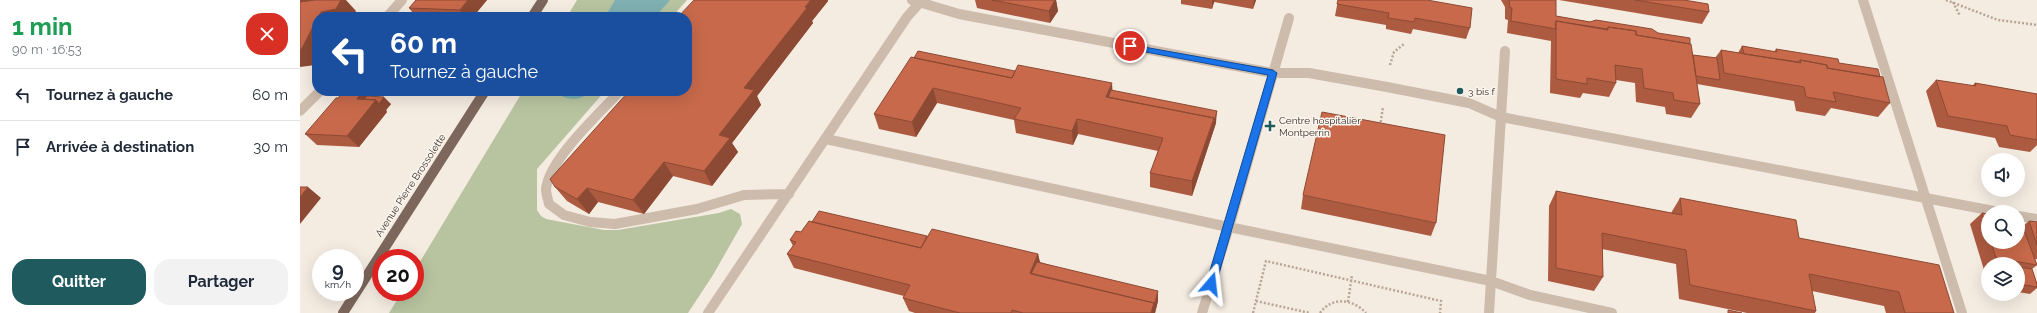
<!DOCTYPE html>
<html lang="fr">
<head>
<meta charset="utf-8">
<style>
	:root { --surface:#fff; --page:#f2f2f3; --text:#1f2937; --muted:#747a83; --line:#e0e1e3; --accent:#1f5a5e }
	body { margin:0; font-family:Raleway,sans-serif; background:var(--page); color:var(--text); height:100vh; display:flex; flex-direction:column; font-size:15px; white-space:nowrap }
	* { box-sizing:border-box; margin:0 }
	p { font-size:13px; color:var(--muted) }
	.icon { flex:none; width:22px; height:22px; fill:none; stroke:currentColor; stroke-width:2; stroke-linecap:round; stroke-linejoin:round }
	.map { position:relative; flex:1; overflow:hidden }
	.details { display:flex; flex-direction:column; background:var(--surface); width:300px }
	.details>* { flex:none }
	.guide { position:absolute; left:12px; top:12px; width:380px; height:84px; border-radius:16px; box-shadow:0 4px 16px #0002; background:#1a4fa0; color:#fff; overflow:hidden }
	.controls { position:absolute; left:1681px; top:153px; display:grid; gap:8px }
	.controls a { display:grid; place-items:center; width:44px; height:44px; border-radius:50%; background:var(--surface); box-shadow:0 4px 16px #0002; font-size:20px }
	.speed { position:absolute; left:12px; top:249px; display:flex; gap:8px; font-size:20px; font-weight:700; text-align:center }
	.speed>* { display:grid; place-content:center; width:52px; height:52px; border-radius:50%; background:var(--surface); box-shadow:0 4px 16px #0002; line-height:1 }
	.speed small { font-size:10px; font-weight:400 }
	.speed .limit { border:6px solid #d22; background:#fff; color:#111 }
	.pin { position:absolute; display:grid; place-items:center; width:34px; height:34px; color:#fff; margin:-17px; border:2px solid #fff; border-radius:50%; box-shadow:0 1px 4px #0007 }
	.me { position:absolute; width:44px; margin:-22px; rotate:17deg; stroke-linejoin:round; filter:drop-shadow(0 0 3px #0008) }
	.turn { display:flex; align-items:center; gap:14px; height:84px; padding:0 12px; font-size:18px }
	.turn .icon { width:52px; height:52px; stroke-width:2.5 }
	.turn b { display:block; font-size:28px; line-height:34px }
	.round { display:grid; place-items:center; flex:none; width:42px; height:42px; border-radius:16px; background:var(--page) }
	.headline { display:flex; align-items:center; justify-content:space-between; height:68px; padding:0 12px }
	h1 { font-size:24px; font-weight:700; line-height:30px; color:#1e9e55 }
	.button { display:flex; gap:8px; margin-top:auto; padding:8px 12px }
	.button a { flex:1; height:46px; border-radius:16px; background:var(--accent); color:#fff; font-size:16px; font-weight:700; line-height:46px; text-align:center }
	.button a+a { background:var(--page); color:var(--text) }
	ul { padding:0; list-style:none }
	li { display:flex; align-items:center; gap:12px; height:52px; padding:0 12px; border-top:1px solid var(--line) }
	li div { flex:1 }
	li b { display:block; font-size:15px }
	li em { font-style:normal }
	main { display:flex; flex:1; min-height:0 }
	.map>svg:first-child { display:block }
</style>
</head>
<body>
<main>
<section class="details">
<div class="headline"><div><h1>1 min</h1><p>90 m · 16:53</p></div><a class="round" style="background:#d93025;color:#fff"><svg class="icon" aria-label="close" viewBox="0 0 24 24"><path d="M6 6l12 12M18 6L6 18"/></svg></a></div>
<ul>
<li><svg class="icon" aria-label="left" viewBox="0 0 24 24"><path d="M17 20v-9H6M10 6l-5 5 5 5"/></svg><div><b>Tournez à gauche</b></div><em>60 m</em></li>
<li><svg class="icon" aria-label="arrive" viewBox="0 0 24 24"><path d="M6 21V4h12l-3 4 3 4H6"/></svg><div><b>Arrivée à destination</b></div><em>30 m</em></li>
</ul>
<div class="button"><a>Quitter</a><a>Partager</a></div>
</section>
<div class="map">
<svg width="1737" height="313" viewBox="0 0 1737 313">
	<rect width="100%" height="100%" fill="#f4ebe1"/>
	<!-- green -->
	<path fill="#b8c4a0" d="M277,0h110l-15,17h-105z
		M223,91h82l-68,78v41l4,6 5,3 58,11h14l101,-17 12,-4 9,5 2,10 -29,51 -25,38h-299l13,-21h13v-22z"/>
	<!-- water -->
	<path fill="#7fb0b2" d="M315,0h55l-15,17h-50z
		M262,91h28c-8,9 -17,10 -29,5z"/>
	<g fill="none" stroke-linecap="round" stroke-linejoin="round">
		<!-- path -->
		<path stroke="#b9a596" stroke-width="2.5" stroke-dasharray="2 2" stroke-linecap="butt" d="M1646,0l52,20 39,5
			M1653,2l7,14
			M1090,65l4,-13 10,-8
			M1080,126l3,-19
			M956,301l54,12
			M1048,302l4,-27
			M953,313l13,-52 175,40 -1,12
			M1020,313c12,-17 33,-14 46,0"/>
		<!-- lane -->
		<path stroke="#cdbbac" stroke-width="10" d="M612,0l47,14 314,59h36l78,14 82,16 32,14 498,95
			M1563,0l99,313
			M320,91c-20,22 -71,68 -74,98 0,5 2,10 3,15l15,11 26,7 25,2 82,-15 47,-14 45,-1
			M526,139l393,86 272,56 39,14 82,18
			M1718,216l19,3
			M408,313l199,-296 15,-17
			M902,313l27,-86 60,-209
			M1189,313l16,-262"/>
		<!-- street -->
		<path stroke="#cdbbac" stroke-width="10" d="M87,17l15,-17
			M0,111l20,-20"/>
		<!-- primary -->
		<path stroke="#7d675c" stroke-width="10" d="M232,17l11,-17
			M43,313l142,-222"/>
	</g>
	<!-- wall -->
	<path fill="#ac5a40" d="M187,0l-14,17h-57l-7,-9z
		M394,0h134v1l-16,20 1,2 -56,73 4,9 -29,38 6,9 -26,34 -39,-10 -29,38 -46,-12 -9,12 -22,-13 -12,-14 132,-96v-74z
		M675,0h81l2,11 -8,12 -73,-15z
		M881,0h75l-3,9 -39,-7 -2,7 -31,-5z
		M1038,0l132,28 -4,11 -53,-10 -2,5 -25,-5v-4l-51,-9z
		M1201,0h55v16l102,17 32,11 3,11 22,3 6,-8 17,3 4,-7 32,6 2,-3 63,14 51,40 -12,14 -47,-9 -6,8 -29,-5 -2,-10 -97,-17 3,20 -9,14 -25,-4 -1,-7 -29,-5 -1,-19 -19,-3v3l-7,14 -26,-4 -3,5 -30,-5 1,-52 -44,-8 1,-13 -3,-1v-12z
		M1259,0h125l25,12 -7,12z
		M614,58l199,33 103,32 -24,73 -42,-9v-14l8,-22 -80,-17 -5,11 -57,-12 -2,-13 -77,-17 -21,34 -37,-8 -5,-15z
		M1636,80l36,6 3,-3 62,11v51l-7,7 -31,-5 -4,-9 -58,-11 -11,-36z
		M62,92l5,4 24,8 -5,6 1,2 -28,35 -42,-2 -12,-11 33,-36z
		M1256,191l115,22 9,-15 119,40 155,75h-68l-2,-7 -72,-15 4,20 -1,2h-68l-68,-14 -3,-35 -74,-15 1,28 -9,14 -46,-10 1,-75z
		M1003,195l133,28 -5,13 -130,-27z
		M1682,213l6,1v28h30l5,-16 6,-5 8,1v37h-2l2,6 -5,4 5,15v4l-7,6 -12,-2v-28h-30v19l-18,-59z
		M512,222l115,14 111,18 2,8 118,39 -3,12h-240l-6,-2 -6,-13 1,-2 -110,-28 -7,-14 6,-8 -3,-6 11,-8z"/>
	<!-- shaded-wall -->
	<path fill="#8c4a34" d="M0,0h17l-17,7z
		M41,0h5l10,11 -3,6h-35l3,-5z
		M168,0h19l-14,17h-7l-6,-7z
		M511,0h17v1l-16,20 1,2 -56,73 4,9 -29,38 6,9 -26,34 -8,-15 15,-36 25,-47z
		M755,0h1l2,11 -8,12 -1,-12z
		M912,0h3l-1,2 -2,7z
		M954,0h2l-3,9z
		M17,19v43l-2,3 -15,2v-17z
		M812,83l1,15 -7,-1z
		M633,88l4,15 -21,34 -4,-15z
		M62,92l11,11 3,-3 8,-3 7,7 -5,6 1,2 -28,35 -12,-11 10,-37z
		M917,111l-1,12 -24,73v-15z
		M777,119l1,15 -5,11 -1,-14z
		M364,162l9,14 -29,38 -11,-14z
		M8,187l13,11 -21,26v-27z
		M287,188l11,14 -9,12 -12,-15z
		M738,254l3,14 -5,10 -6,-5z
		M858,291v10l-3,12h-4z"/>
	<!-- building -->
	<path fill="#c8694b" stroke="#8c4a34" d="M15,0h26l-5,9 -15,3 -3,5h-1v2l-16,31h-1v-48z
		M116,0h52l-8,10 -51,-2z
		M394,0h117l-6,7 2,1 -63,80 10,2 -35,45 11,3 -26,33 -40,-9 -31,38 -46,-12 -10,11 -22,-12 -5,-8 79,-88h58v-64l4,-4 -4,-1v-5h-9z
		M692,0h63l-6,11z
		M1038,0h89l45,8 -2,20 -55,-10 -1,4 -26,-4 1,-5 -52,-9z
		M1209,0h47v16l34,6 6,-2 56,9 6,4 32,5v6l-54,-9v-4l-28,-4 -1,2 -51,-8 -1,3 1,5 -45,-8 1,-13h-2z
		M1335,0h49l24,4 1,8z
		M1256,21l52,9v-3l28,4v4l55,9 9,60 -26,-4 -1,-7 -29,-5 -2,-19 -27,-4 1,18 -29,-5v6l-31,-5z
		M1442,46l35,6 -1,-3 62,10 1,4 39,6 2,8 -53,-9v-3l-27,-5 -2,2 -54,-8z
		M1421,50l80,13 -1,-3 27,5v3l56,9 7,26 -57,-11 3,10 -30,-5 -2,-10 -80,-14z
		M618,51l97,20 -3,7 -98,-20z
		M1393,55l24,3 3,22 -24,-4z
		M611,57l101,21 6,-13 94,18 -6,14 108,21 -22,63 -42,-8 13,-35 -86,-19 -5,12 -58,-12 7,-11 -88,-20 -21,34 -38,-8z
		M1636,80l40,6 -1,-3 62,11v46l-27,-5 -3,-9 -59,-10z
		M811,90l106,21 -3,11v-4l-106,-21z
		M44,91l18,1 -5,7 19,1 -29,36 -42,-2 31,-36h2z
		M67,96l17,1 -5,7 -3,-4 -12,-1z
		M1022,112l123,23 -9,88 -133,-28z
		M0,187h8l-8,10z
		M1256,191l126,24 -2,-17 116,22 3,18 140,27 15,48h-49l-6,-21 -90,-18 7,37 -126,-26 -4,-35 -84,-17 1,44 -47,-9z
		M519,211l108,25 -6,12 -109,-26z
		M1682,213l6,1v18z
		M509,221l112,27 11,-19 106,25 -8,19 124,30 -3,10h-128l-11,-3 -1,3h-51l-57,-15 7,-13 -123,-31 9,-12 -6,-2 6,-9 5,1z
		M1729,221l8,1v23z
		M1718,224l4,1 15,40 -41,-7 -5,-16h27z
		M737,262l121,29 -4,15v-3l-123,-29z
		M1691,262l11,2h-10z
		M1718,267l14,2 5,15v3l-19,-3z
		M1428,310l14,3h-14z"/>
	<!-- route -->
	<path fill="#1a73e8" stroke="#114b97" d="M827,44l146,26 4,3 -61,211 -5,5 -5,-5 62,-209 -138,-26 -3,-1z"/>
	<!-- markers -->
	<g fill="#1f5a5e" stroke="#fbf5ee" stroke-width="1.5">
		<circle cx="1160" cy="91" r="4"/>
		<path d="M968 120h4v4h4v4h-4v4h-4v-4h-4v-4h4z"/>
	</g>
	<g text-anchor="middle" stroke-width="3" stroke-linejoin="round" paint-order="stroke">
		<!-- poi labels -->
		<g font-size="10" fill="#3b302b" stroke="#fbf5ee" text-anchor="start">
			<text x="1168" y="95">3 bis f</text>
			<text x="979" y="124">Centre hospitalier<tspan x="979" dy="12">Montperrin</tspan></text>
		</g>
		<!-- street labels -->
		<g font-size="10" fill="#3b302b" stroke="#fbf5ee">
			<text transform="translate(110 185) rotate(-57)" y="4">Avenue Pierre Brossolette</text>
		</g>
	</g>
</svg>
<div class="controls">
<a><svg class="icon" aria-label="sound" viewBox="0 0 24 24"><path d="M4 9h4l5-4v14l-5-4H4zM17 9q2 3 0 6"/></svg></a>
<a><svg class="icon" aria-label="search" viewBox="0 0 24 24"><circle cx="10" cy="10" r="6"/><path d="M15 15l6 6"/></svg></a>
<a><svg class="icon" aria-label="layers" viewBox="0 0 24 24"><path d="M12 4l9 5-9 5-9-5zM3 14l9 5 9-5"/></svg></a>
</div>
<div class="speed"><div>9<small>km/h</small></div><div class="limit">20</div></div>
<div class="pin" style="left:830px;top:46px;background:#d93025"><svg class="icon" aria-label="arrive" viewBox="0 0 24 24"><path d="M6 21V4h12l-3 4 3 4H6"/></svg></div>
<svg class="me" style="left:911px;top:284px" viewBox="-20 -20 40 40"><path d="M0-17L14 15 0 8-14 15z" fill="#1a73e8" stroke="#fff" stroke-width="4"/></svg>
<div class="guide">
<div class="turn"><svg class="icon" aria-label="left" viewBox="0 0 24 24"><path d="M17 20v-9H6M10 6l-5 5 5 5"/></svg><div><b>60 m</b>Tournez à gauche</div></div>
</div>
</div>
</main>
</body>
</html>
